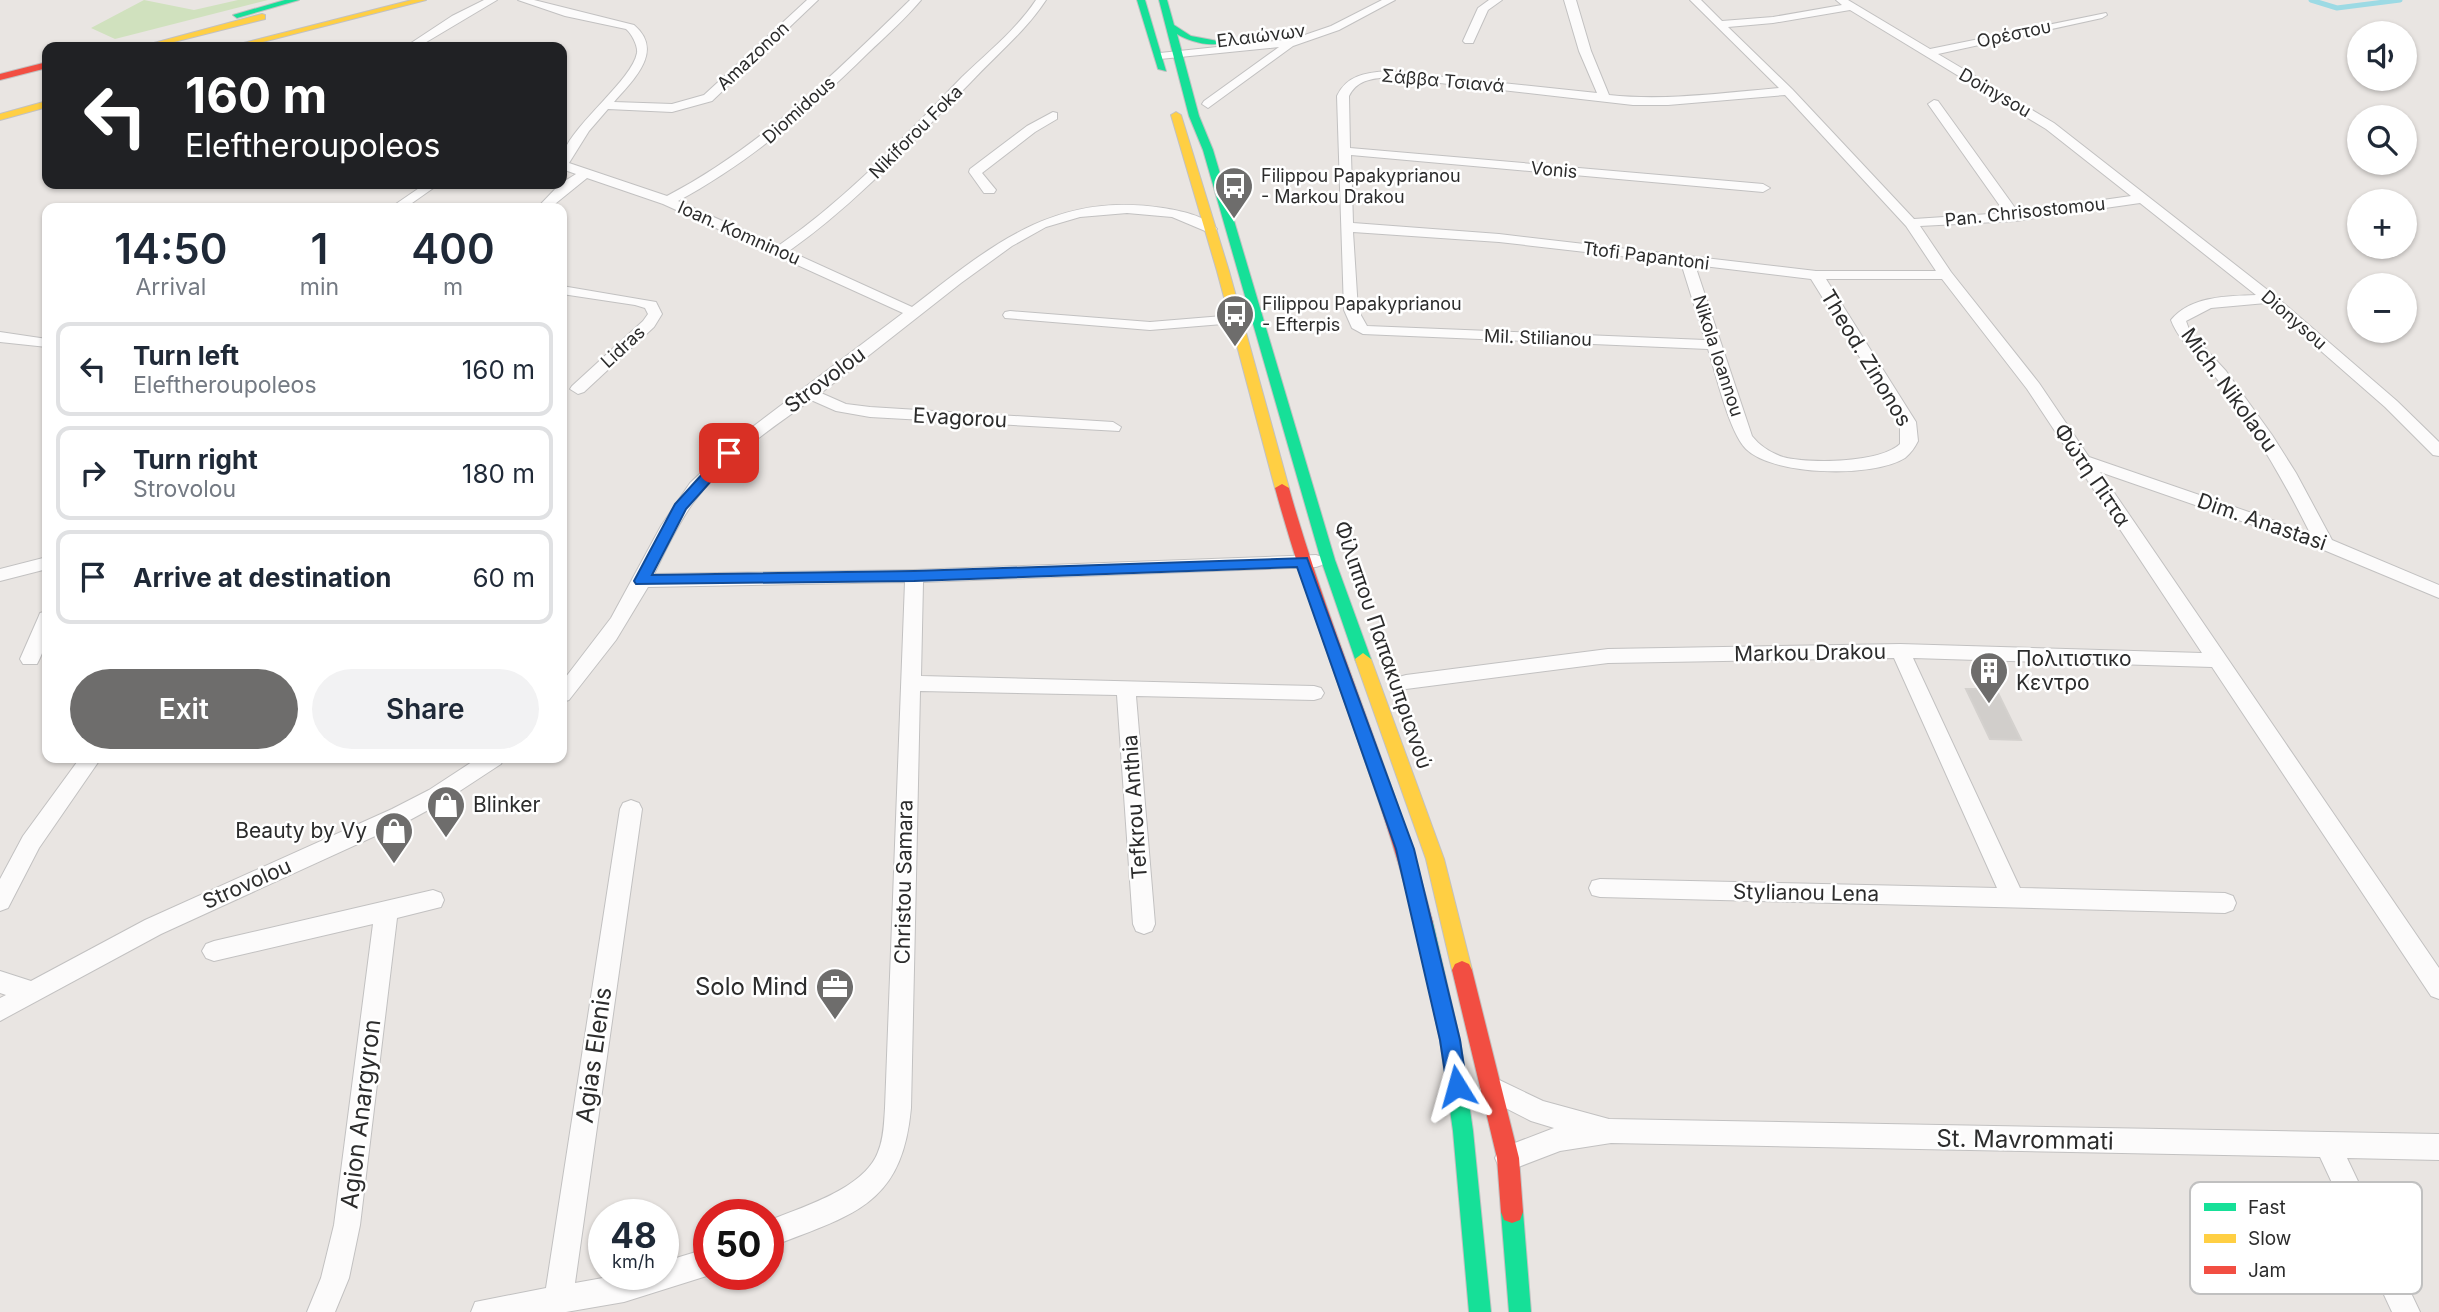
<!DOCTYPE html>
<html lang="en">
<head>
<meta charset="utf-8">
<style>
	:root { --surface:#fff; --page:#f2f2f3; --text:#1f2937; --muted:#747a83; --line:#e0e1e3; --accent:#6e6d6c }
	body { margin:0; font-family:Inter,sans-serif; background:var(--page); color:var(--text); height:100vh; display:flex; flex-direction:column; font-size:26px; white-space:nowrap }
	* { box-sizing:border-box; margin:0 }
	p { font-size:23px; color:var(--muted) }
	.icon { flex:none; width:38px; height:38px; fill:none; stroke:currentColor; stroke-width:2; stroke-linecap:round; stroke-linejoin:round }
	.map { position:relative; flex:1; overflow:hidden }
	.panel { position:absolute; left:42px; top:203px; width:525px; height:560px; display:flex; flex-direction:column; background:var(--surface); border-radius:14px; box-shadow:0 2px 5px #0004 }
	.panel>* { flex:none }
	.top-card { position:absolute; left:42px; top:42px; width:525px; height:147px; border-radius:14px; box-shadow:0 2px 5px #0004; background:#202124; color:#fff; overflow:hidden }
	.buttons { position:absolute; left:2347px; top:21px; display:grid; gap:14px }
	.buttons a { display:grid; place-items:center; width:70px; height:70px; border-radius:50%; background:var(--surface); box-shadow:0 2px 5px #0004; font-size:35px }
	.speed { position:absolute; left:588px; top:1199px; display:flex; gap:14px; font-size:35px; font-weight:700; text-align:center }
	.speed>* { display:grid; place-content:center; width:91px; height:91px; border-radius:50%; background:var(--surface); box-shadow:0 2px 5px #0004; line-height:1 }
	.speed small { font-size:18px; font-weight:400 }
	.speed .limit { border:10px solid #d22; background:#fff; color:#111 }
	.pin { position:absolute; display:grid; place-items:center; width:60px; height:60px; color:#fff; margin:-30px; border-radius:14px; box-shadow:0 4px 10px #0006 }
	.me { position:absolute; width:77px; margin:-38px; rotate:352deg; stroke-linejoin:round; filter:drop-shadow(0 0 5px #0008) }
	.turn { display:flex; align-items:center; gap:24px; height:147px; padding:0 28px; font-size:32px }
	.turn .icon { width:91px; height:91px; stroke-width:2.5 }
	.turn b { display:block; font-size:49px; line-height:60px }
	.eta { display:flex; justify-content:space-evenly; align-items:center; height:119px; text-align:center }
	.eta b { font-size:42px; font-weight:600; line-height:49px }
	.button { display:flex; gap:14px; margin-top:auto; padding:14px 28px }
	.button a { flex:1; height:80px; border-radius:42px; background:var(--accent); color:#fff; font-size:28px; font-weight:600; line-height:80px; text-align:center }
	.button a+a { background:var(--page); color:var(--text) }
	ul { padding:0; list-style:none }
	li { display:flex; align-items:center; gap:21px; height:94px; margin:0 14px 10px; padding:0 14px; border:4px solid var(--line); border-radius:14px }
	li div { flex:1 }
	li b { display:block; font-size:26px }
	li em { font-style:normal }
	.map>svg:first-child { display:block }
</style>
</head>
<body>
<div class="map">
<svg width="2439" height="1312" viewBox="0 0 2439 1312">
	<rect width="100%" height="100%" fill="#e9e5e2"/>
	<!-- green -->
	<path fill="#d0e1be" d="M144,0l50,10 44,-10h30l-153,39 -24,-11z"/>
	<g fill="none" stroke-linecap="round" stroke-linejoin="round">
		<!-- stream -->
		<path stroke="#9cdae4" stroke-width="5" d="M2311,0l26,8 63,-8"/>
	</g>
	<!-- building -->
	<path fill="#d1cecb" stroke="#d4d1ce" stroke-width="2" d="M1966,689h30l25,51 -31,-1z"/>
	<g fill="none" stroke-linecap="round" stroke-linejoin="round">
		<defs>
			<path id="street" d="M484,0h13l-79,47h-13l47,-31z
				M518,0h16l100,25c31,26 -1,55 -20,77l58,2 32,-9 103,-95h11l-106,101 -40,11 -64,-3 -19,22 -20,32 98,33c94,-49 167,-122 243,-196h11c-16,19 -35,36 -53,53 -58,57 -118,109 -190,148l100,45c70,-48 126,-109 184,-169 26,-25 54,-47 74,-77h10c-21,32 -50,55 -76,83 -58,59 -113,120 -181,168l123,56c80,-62 143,-116 251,-99 18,3 41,7 54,21l-7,4 -38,-16 -45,-4 -47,4 -34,10 -34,19 -51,37 -140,110 25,11 24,3 243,15 8,5 -2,4 -249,-14 -34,-6 -25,-11c-42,30 -87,60 -118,103 -16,22 -27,47 -39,71l260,-4 402,-15 6,2 3,4 -3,4 -6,2 -393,15 -2,94 393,10 7,2 3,5 -3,5 -7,2 -178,-4 19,228 -3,7 -8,3 -8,-3 -3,-7 -16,-229 -197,-4 -9,417c-9,100 -61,107 -143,140v-27c34,-14 96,-32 110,-69 6,-14 6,-30 7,-44l20,-526 -257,5 -32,53 -47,60 -7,2v-20l49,-64 50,-92 29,-43 48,-45 165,-125 -240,-109 -76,-26 -37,30h-13l23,-24 16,-10 -14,-5c0,-5 -1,-11 1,-16 13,-32 69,-73 74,-100 1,-7 -5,-19 -11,-24l-61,-13z
				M1382,0h13l-56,30 -46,16 -85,62 -6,-4 2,-3 75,-54 -119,12 -6,-3 6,-3 133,-14 38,-13z
				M1489,0h13l-14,10 -15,33h-8l-2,-2 15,-33z
				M1564,0h12l15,51 18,44c56,6 113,-2 170,-7l-89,-88h11l21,21 51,-4 69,-12 -6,-5h12l82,49 176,-36 1,2 -5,3 -164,36 116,69 220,172 123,106 42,41v14l-6,-1 -48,-48 -119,-104 -55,5 -25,13 4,11 36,39 46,64 24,38 36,67 107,45v13l-120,-50 -219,-76 339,496v31l-8,-3 -219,-329 -299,-9 107,230 205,5 8,3 3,7 -3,7 -8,3 -625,-16 -8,-2 -3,-7 3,-7 8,-2 397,9 -103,-230 -286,5 -202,26 -7,-2 -3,-5 3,-5 7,-2 202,-26 292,-5 302,9 -175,-264 -85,-110h-116l90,143 2,19c-3,6 -7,12 -13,17 -31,20 -132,18 -159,-9 -17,-17 -30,-75 -38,-100l-345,-15 -11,-6 -8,-18 -7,-214c10,-21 28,-23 50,-25l210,22 -18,-42zM1850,10l196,119 85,67 -113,16 -80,-111 -4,-1 -6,4 77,109 -91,6 -122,-130 -64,-62 45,-4zM1387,77l246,28h35l117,-10 121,131 30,45h-120l-317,-37 -146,-11 -2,-68 412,37 7,-4 -7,-4 -413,-36 -1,-52c8,-16 22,-17 38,-19zM2140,203l116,92c-29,1 -65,1 -85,25 9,24 31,39 46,59 36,49 66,100 93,154l-221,-76 -50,-74 -88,-111 -31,-46 95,-5zM1353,232l146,10 182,21 24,77 -338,-14 -9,-16zM1695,265l116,14 89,143v22c-20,19 -91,20 -117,13 -12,-4 -23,-11 -31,-21z
				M1053,112l4,1v6l-22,13 -53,41 14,17 -2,3h-10l-15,-21 1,-3 57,-43z
				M425,184h14l-34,24h-15z
				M562,286l94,16 6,12 -8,13 -70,65 -6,2 -8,-5 2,-3 71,-65 5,-7 -3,-6 -10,-3 -73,-11z
				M1010,311l140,11 85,-7 7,4 -7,4 -85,7 -145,-12 -2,-3 2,-3z
				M0,332l47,7v8l-47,-5z
				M47,557v12l-47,12v-12z
				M47,611c1,20 0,35 -10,53h-14l-3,-5 18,-41 2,-5z
				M80,758h21l-62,90 -31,60 -8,3v-32l23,-43z
				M478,758h26l-3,6 -58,38 -35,19 -247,113 -161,87v-23l6,-3 -6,-2v-22l31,10 114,-61 247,-111 37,-19z
				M631,800l8,3 3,6 -67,474 50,-9h38v-12l46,-14v26h4l-89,28 -58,10h-95l4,-10 71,-14 74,-479 3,-6z
				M433,890l8,3 3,7 -3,7 -44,11 -37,307 -11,53 -14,34h-28l14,-34 13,-53 39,-301 -159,37 -8,-3 -4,-7 4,-7 8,-3z
				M1493,1077l50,24 66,18 830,15v26l-92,-2 73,154h-28l-72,-155 -709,-14 -51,8 -52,20 -9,-4 -4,-9 4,-9 55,-21 -23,-7 -47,-24 -4,-8 4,-8z"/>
			<path id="fast" d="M285,0h14l-62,18 -4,-3z
				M1137,0h8l21,71 -8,-2z
				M1159,0h8l7,25 17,11 32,6c-12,6 -35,-1 -46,-8l22,82 14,34 122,410 36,99 -2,4h-12l-2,-4 -34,-99 -118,-410 -14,-34z
				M1424,915l7,2 2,6 27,117 13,91 18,181h-22l-16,-181 -13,-91 -25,-117 2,-6z
				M1512,1201l8,3 3,8 8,100h-22l-8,-100 3,-8z"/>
			<path id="slow" d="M412,0h14l-183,47h-15z
				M262,14l3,1v4l-111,28h-15z
				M47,101v6l-47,13v-6z
				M1176,112l5,3 48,156 60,217 -2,3 -5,1 -7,-4 -58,-217 -46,-156z
				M1363,653l8,6 73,200 28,111 -3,6 -7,3 -7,-3 -3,-6 -26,-111 -71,-200z"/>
			<path id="jam" d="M47,62v6l-47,12v-6z
				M1282,484l7,4c41,147 106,287 144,435l-2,6 -7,2 -7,-2 -2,-6c-38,-148 -100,-288 -140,-435z
				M1462,961l7,3 3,6 47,188 4,54 -3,8 -8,3 -8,-3 -3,-8 -4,-54 -45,-188 3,-6z"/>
		</defs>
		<!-- street casing -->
		<use href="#street" stroke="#c2c1c1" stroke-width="2"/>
		<!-- fast casing -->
		<use href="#fast" stroke="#c2c1c1" stroke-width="2"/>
		<!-- slow casing -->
		<use href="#slow" stroke="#c2c1c1" stroke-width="2"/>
		<!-- jam casing -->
		<use href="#jam" stroke="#c2c1c1" stroke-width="2"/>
		<!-- street -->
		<use href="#street" fill="#fcfbfb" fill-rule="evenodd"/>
		<!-- fast -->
		<use href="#fast" fill="#16e098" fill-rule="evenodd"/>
		<!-- slow -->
		<use href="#slow" fill="#ffcf43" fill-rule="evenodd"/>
		<!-- jam -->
		<use href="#jam" fill="#f24e42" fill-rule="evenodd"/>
	</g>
	<!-- route -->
	<path fill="#1a73e8" stroke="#114b97" stroke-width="2" d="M729,449l7,4 -50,56 -34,66 262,-4 393,-13 107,291 46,191 7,46 -3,6 -7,3 -7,-3 -3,-6 -7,-46 -44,-191 -99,-282 -383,14 -278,3 -2,-3 41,-77 49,-54z"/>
	<!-- icons -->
	<defs>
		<symbol id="bus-pin" viewBox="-11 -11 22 30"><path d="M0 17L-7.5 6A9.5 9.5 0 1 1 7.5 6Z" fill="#6e6d6c" stroke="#fff"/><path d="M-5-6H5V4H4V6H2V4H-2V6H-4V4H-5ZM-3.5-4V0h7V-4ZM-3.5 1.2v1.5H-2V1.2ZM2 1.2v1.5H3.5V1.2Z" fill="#fff"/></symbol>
		<symbol id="building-pin" viewBox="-11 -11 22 30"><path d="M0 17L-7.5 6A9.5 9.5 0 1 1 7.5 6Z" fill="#6e6d6c" stroke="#fff"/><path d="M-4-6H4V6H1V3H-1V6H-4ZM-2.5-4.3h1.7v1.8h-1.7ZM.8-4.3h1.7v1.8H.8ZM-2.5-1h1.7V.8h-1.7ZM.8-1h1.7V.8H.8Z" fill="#fff"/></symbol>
		<symbol id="shop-pin" viewBox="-11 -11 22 30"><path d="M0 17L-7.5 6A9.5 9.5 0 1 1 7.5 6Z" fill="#6e6d6c" stroke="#fff"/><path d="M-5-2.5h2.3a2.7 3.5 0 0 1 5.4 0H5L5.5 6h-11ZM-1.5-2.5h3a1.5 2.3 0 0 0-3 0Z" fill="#fff"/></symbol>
		<symbol id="office-pin" viewBox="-11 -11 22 30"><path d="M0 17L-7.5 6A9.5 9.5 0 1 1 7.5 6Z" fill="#6e6d6c" stroke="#fff"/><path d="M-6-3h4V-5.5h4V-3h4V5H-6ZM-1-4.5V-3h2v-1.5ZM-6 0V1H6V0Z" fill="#fff"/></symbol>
	</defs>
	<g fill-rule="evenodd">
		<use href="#bus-pin" x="1212" y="164" width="44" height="60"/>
		<use href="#bus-pin" x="1213" y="292" width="44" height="60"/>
		<use href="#building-pin" x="1967" y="649" width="44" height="60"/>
		<use href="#shop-pin" x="424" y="783" width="44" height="60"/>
		<use href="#shop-pin" x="372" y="809" width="44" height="60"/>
		<use href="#office-pin" x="813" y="965" width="44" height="60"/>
	</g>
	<g text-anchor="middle" stroke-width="5" stroke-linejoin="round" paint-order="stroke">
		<!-- far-street labels -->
		<g font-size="18" fill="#2c2c2c" stroke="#fff">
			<text transform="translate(2014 34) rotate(-12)" y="6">Ορέστου</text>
			<text transform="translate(1261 36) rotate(-7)" y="6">Ελαιώνων</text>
			<text transform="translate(753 56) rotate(-43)" y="6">Amazonon</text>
			<text transform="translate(1443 81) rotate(5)" y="6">Σάββα Τσιανά</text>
			<text transform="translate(1995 93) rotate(30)" y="6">Doinysou</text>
			<text transform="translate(799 110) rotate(-42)" y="6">Diomidous</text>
			<text transform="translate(916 132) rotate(-45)" y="6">Nikiforou Foka</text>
			<text transform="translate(1554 170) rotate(5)" y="6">Vonis</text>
			<text transform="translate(2025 212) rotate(-6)" y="6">Pan. Chrisostomou</text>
			<text transform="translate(739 233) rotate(24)" y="6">Ioan. Komninou</text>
			<text transform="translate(1646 256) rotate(7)" y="6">Ttofi Papantoni</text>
			<text transform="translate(2294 320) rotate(41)" y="6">Dionysou</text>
			<text transform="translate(1538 338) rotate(2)" y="6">Mil. Stilianou</text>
			<text transform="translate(623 347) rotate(-43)" y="6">Lidras</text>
			<text transform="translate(1718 356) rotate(72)" y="6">Nikola Ioannou</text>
		</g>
		<!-- far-poi labels -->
		<g font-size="18" fill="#2c2c2c" stroke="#fff" text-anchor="start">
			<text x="1261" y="182">Filippou Papakyprianou<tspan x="1261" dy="21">- Markou Drakou</tspan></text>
			<text x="1262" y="310">Filippou Papakyprianou<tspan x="1262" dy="21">- Efterpis</tspan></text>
		</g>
		<!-- street labels -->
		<g font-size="21" fill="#2c2c2c" stroke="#fff">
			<text transform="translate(1866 358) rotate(59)" y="7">Theod. Zinonos</text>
			<text transform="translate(825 380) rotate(-37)" y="7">Strovolou</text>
			<text transform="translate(2229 390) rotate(54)" y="7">Mich. Nikolaou</text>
			<text transform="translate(960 418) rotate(3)" y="7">Evagorou</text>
			<text transform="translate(2092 475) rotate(56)" y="7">Φώτη Πίττα</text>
			<text transform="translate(2262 522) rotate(19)" y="7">Dim. Anastasi</text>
			<text transform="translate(1383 645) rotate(71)" y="7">Φίλιππου Παπακυπριανού</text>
			<text transform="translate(1810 653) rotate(-1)" y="7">Markou Drakou</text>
			<text transform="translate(1135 807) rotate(-94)" y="7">Tefkrou Anthia</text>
			<text transform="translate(904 882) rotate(-89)" y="7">Christou Samara</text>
			<text transform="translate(247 884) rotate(-24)" y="7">Strovolou</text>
			<text transform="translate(1806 893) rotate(1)" y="7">Stylianou Lena</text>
		</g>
		<!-- poi labels -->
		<g font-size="21" fill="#2c2c2c" stroke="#fff" text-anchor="start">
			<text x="2016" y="666">Πολιτιστικο<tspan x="2016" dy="24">Κεντρο</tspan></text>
			<text x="473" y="812">Blinker</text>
			<text x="367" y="838" text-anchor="end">Beauty by Vy</text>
		</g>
		<!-- near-poi labels -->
		<g font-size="24" fill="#2c2c2c" stroke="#fff" text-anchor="end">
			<text x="808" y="995">Solo Mind</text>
		</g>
		<!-- near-street labels -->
		<g font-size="24" fill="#2c2c2c" stroke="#fff">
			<text transform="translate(594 1055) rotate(-82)" y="8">Agias Elenis</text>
			<text transform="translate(361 1114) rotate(-83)" y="8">Agion Anargyron</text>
			<text transform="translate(2025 1140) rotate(1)" y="8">St. Mavrommati</text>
		</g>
	</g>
	<!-- legend -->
	<rect x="2190" y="1182" width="232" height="112" rx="10" fill="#fff" stroke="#c0c0c0" stroke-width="2"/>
	<rect x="2204" y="1203" width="32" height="8" fill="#16e098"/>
	<rect x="2204" y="1234" width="32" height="9" fill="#ffcf43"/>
	<rect x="2204" y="1266" width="32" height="8" fill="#f24e42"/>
	<g font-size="19" fill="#2c2c2c">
		<text x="2248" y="1214">Fast</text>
		<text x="2248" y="1245">Slow</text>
		<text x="2248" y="1277">Jam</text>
	</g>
</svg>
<div class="buttons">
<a><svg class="icon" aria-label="sound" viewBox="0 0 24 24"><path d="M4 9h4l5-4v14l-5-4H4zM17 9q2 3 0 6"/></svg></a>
<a><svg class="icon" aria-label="search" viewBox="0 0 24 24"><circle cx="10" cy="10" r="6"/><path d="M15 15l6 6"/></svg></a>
<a>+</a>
<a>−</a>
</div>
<div class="speed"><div>48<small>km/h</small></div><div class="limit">50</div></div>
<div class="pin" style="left:729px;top:453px;background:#d93025"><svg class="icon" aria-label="arrive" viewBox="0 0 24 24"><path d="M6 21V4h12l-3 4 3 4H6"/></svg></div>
<svg class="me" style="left:1457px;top:1086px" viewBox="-20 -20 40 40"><path d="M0-17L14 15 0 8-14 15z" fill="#1a73e8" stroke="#fff" stroke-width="4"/></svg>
<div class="top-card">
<div class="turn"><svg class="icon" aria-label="left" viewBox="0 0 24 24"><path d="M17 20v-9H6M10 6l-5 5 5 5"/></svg><div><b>160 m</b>Eleftheroupoleos</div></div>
</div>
<section class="panel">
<div class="eta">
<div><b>14:50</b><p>Arrival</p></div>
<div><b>1</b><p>min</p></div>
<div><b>400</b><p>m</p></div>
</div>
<ul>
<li><svg class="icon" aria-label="left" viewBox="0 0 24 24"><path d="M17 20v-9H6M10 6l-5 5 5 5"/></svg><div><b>Turn left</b><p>Eleftheroupoleos</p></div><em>160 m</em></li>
<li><svg class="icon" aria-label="right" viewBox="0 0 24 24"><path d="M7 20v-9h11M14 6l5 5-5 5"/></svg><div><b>Turn right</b><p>Strovolou</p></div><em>180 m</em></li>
<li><svg class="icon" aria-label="arrive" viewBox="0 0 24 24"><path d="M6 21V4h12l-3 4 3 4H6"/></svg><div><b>Arrive at destination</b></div><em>60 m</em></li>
</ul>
<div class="button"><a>Exit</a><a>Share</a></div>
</section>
</div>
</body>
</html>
